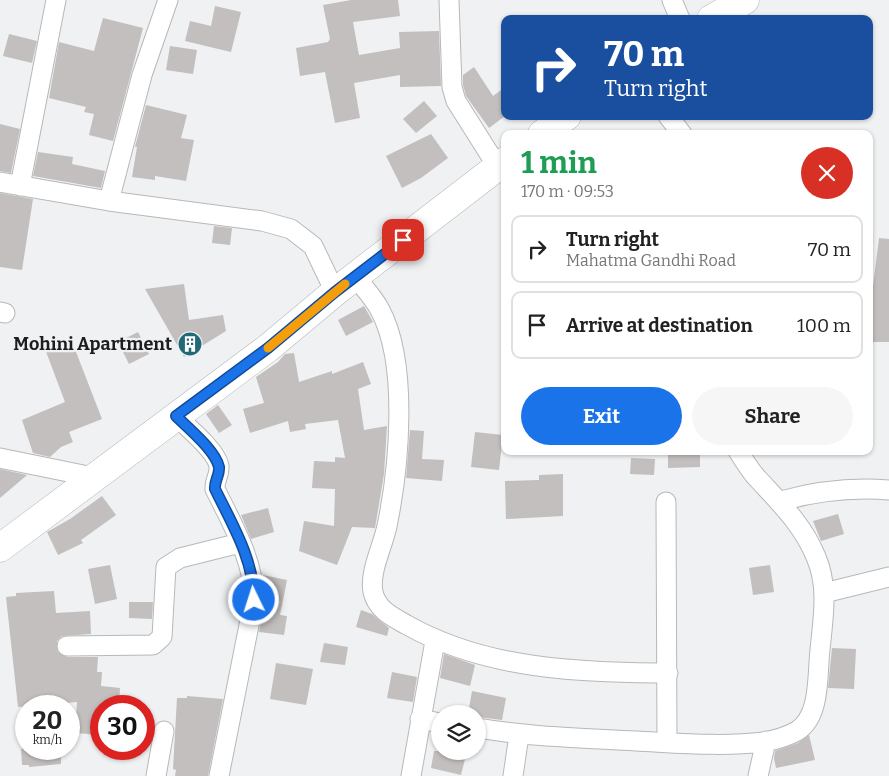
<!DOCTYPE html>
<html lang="en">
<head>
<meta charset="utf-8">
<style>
	:root { --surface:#fff; --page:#f6f6f6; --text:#222; --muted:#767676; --line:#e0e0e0; --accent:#1a73e8 }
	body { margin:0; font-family:Bitter,serif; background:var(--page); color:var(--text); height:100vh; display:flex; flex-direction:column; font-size:19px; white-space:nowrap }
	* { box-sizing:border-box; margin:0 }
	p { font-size:16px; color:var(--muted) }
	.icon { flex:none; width:28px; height:28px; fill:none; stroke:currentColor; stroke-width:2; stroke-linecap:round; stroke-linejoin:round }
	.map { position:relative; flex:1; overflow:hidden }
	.side { position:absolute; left:501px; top:130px; width:372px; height:325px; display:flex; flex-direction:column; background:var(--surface); border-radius:10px; box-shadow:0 1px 4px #0004 }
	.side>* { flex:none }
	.hud { position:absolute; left:501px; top:15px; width:372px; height:105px; border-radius:10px; box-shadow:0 1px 4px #0004; background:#1a4fa0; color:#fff; overflow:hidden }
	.buttons { position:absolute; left:431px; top:705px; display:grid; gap:10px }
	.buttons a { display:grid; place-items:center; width:55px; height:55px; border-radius:50%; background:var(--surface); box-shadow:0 1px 4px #0004; font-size:25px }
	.speed { position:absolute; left:15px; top:695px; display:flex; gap:10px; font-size:25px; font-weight:700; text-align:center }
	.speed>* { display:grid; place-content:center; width:65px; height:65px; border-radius:50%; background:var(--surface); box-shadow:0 1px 4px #0004; line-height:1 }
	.speed small { font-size:12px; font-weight:400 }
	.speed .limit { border:8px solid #d22; background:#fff; color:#111 }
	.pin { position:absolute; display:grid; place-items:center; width:42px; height:42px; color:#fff; margin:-21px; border-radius:10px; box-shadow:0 2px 8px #0006 }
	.me { position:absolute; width:55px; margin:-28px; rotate:356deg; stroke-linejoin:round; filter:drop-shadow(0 0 4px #0008) }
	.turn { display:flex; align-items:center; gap:18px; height:105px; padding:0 20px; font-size:22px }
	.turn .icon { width:65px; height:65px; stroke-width:2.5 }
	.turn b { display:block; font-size:35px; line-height:42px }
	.round { display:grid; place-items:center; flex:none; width:52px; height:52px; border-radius:26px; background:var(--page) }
	.summary { display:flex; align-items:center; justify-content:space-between; height:85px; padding:0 20px }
	h1 { font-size:30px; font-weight:700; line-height:38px; color:#1e9e55 }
	.action { display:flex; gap:10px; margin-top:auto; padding:10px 20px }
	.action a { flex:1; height:58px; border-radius:30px; background:var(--accent); color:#fff; font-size:20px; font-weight:700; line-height:58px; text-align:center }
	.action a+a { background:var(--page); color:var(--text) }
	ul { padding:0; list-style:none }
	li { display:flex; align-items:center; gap:15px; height:68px; margin:0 10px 8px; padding:0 10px; border:2px solid var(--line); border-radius:10px }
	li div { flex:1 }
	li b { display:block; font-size:19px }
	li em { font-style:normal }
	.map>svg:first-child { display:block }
</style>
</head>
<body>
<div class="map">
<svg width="889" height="776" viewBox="0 0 889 776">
	<rect width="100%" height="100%" fill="#eff1f3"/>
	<!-- building -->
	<path fill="#c2bfbe" d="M351,0h47l2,16 -47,6 6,33 41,-7 -1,-16 40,-1 2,55 -41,1v-12l-46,8 6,35 -25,5 -10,-51 -25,4 -4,-28 32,-6 2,-3 -7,-34z
		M215,6l26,6 -10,40 -46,-11 5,-20 21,5z
		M103,18l40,10 -30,113 -24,-6 5,-21 -10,-2 2,-5 -37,-9 10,-56 35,9z
		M9,34l28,7 -5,22 -29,-7z
		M170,46l27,4 -4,24 -27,-4z
		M474,67l19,29 12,-9v29l-16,12 -23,-32 -3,-11v-10z
		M424,101l13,15 -21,17 -13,-14z
		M146,105l41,10 -6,23 13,2 -8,41 -31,-5v4l-23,-3 5,-30h-2z
		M0,124l20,5 -9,44 -11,-2z
		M431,134l17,24 -27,20 -19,10 -16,-32z
		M38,152l35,5 -1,7 33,7 -4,17 -68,-12z
		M0,193l33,6 -11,71 -22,-3z
		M214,226l18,2 -2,17 -18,-2z
		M879,238l10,1v103h-19v-32z
		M184,284l5,36 34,-5 3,16 -42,26 -39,-68z
		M364,306l9,16 -27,14 -8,-16z
		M138,332l11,22 -20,10 -11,-22z
		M71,339l31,80 -33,13 4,10 -12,5 -11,10 -17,-4 -11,-33 43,-18 -20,-53z
		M294,353l5,29 33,-11v3l31,-12 8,22 -13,5 6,41 23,-4 -3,48 -9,54 -23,-1 -15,38 -38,-14 5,-30 30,5 1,-37 -23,-1 2,-27 21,1v-5l10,1 -7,-38 -33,4 1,5 -16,3 -2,-11 -38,12 -7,-24 21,-6 -8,-26 22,-15 7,-8z
		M218,405l14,20 -13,8 -13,-19z
		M410,430l14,1 -2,28 22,1 -2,21 -36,-3z
		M475,432l28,3 -4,35 -28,-3z
		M668,451h32v16l-32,1z
		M631,458l24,1 -1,16 -24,-1z
		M0,469l27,6 -27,23z
		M563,474v42l-57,3 -1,-38 34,-1v-5z
		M102,496l14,19 -35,25 2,3 -25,12 -11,-23 23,-13z
		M268,508l6,24 -23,7 -10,-24z
		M838,514l6,20 -23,7 -8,-20z
		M110,565l7,34 -22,5 -7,-35z
		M770,565l4,27 -21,3 -4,-27z
		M263,575l24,5 -7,35 7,1 -3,19 -25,-3 6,-32z
		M54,591l2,22 34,-2 1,23 -29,2 -5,5 1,11 9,5h31l-1,15h5l-1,14 19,2 -1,18h-18v29l-26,-2 2,-31 -59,5 -12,-110 10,-1v-3z
		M129,602h24l-1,17 -23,-1z
		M361,610l11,4 17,14 -2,8 -31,-9z
		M324,643l24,4 -3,18 -25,-3z
		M832,648l24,1 -2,40 -26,-1z
		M444,654l31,11 -5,21 -30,-8z
		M276,663l37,6 -7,36 -36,-6z
		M392,672l25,5 -4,25 -26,-4z
		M472,691l34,7 -4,22 -24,-3v-3h-10z
		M187,696l36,3 -15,77h-33l1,-6 -3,-1 4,-71h10z
		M809,735l6,25 -39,8 -2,-10 1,-7 23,-8z
		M21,749h40v15l-32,3v-2h-7z
		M434,751h33l-6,24 -30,-7z"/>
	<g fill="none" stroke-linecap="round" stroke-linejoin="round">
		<defs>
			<path id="minor" d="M449,0l3,87 4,14 41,65
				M672,0l8,19
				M668,116l14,18
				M0,182l109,19 153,20 29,8 22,17 22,46
				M20,186l36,-186
				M109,201l33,-126 26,-75
				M355,276c8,11 19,22 25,34 29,54 19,158 7,216 -4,20 -18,46 -14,66 4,18 20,25 34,33 80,45 172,47 261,48
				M0,312l5,1
				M176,416c12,12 40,34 43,50 1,9 -5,15 -4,23 17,35 39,71 39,111l-35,176
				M0,458l93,19
				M781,501c36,-10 70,-14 108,-11
				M666,502l1,240
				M824,593l65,-16
				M67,646l86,-1 9,-8 4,-70 14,-9 60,-15
				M420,719l20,4
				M478,728c52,9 105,10 158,13 42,2 87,6 128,1 11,-2 24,-6 33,-11 24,-15 20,-56 23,-81 3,-32 9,-63 -4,-93 -13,-32 -36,-54 -58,-78 -8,-8 -14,-19 -20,-28
				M156,776l8,-45
				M411,776l24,-135
				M513,776l6,-41
				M758,776l8,-35"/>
			<path id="secondary" d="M711,19l34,-19
				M542,134l25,-18
				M0,548l268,-200 67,-56 170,-131"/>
		</defs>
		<!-- minor casing -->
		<use href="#minor" stroke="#b6b8b9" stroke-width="21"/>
		<!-- secondary casing -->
		<use href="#secondary" stroke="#b6b8b9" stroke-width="29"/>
		<!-- minor -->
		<use href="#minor" stroke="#fff" stroke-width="19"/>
		<!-- secondary -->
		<use href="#secondary" stroke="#fff" stroke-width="28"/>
	</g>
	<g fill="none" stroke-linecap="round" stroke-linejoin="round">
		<defs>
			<path id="route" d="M254,600c0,-40 -22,-76 -39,-111 -1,-8 5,-14 4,-22 -4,-17 -31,-39 -43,-51l92,-68 67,-56 68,-52"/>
		</defs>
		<!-- route casing -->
		<use href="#route" stroke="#114b97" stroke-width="12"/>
		<!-- route -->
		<use href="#route" stroke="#1a73e8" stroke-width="9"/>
		<!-- slow -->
		<path stroke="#f59e0b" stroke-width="9" d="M268,348l77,-64"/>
	</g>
	<!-- icons -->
	<defs>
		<symbol id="building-disc" viewBox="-11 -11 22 22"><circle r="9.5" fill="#206975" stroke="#eff1f3"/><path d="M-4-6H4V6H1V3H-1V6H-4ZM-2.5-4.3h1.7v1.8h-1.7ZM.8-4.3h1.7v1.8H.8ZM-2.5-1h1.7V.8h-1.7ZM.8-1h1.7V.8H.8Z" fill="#fff"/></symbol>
	</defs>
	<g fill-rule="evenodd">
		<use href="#building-disc" x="176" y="330" width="28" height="28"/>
	</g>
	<g text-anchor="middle" stroke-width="4.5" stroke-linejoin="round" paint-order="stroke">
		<!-- poi labels -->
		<g font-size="18" font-weight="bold" fill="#1c1d1e" stroke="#eff1f3" text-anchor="end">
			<text x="172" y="350">Mohini Apartment</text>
		</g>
	</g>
</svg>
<div class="buttons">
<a><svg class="icon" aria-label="layers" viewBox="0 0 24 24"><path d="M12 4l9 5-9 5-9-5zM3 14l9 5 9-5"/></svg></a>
</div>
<div class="speed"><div>20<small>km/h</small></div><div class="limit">30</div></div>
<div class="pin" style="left:403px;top:240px;background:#d93025"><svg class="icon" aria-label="arrive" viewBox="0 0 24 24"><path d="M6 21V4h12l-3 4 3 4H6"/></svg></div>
<svg class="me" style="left:254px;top:600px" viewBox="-20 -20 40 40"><circle r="17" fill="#1a73e8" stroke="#fff" stroke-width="3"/><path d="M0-11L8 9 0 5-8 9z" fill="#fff"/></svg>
<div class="hud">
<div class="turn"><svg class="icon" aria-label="right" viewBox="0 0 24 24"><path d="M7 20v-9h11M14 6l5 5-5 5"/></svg><div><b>70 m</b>Turn right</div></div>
</div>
<section class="side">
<div class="summary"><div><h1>1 min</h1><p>170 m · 09:53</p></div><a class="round" style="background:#d93025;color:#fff"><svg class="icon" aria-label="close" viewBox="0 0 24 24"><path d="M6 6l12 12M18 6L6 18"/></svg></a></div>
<ul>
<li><svg class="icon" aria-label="right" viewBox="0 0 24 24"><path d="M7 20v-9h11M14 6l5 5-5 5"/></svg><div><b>Turn right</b><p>Mahatma Gandhi Road</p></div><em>70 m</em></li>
<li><svg class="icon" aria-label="arrive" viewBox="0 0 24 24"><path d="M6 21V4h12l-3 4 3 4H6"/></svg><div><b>Arrive at destination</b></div><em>100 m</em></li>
</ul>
<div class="action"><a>Exit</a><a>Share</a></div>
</section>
</div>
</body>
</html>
